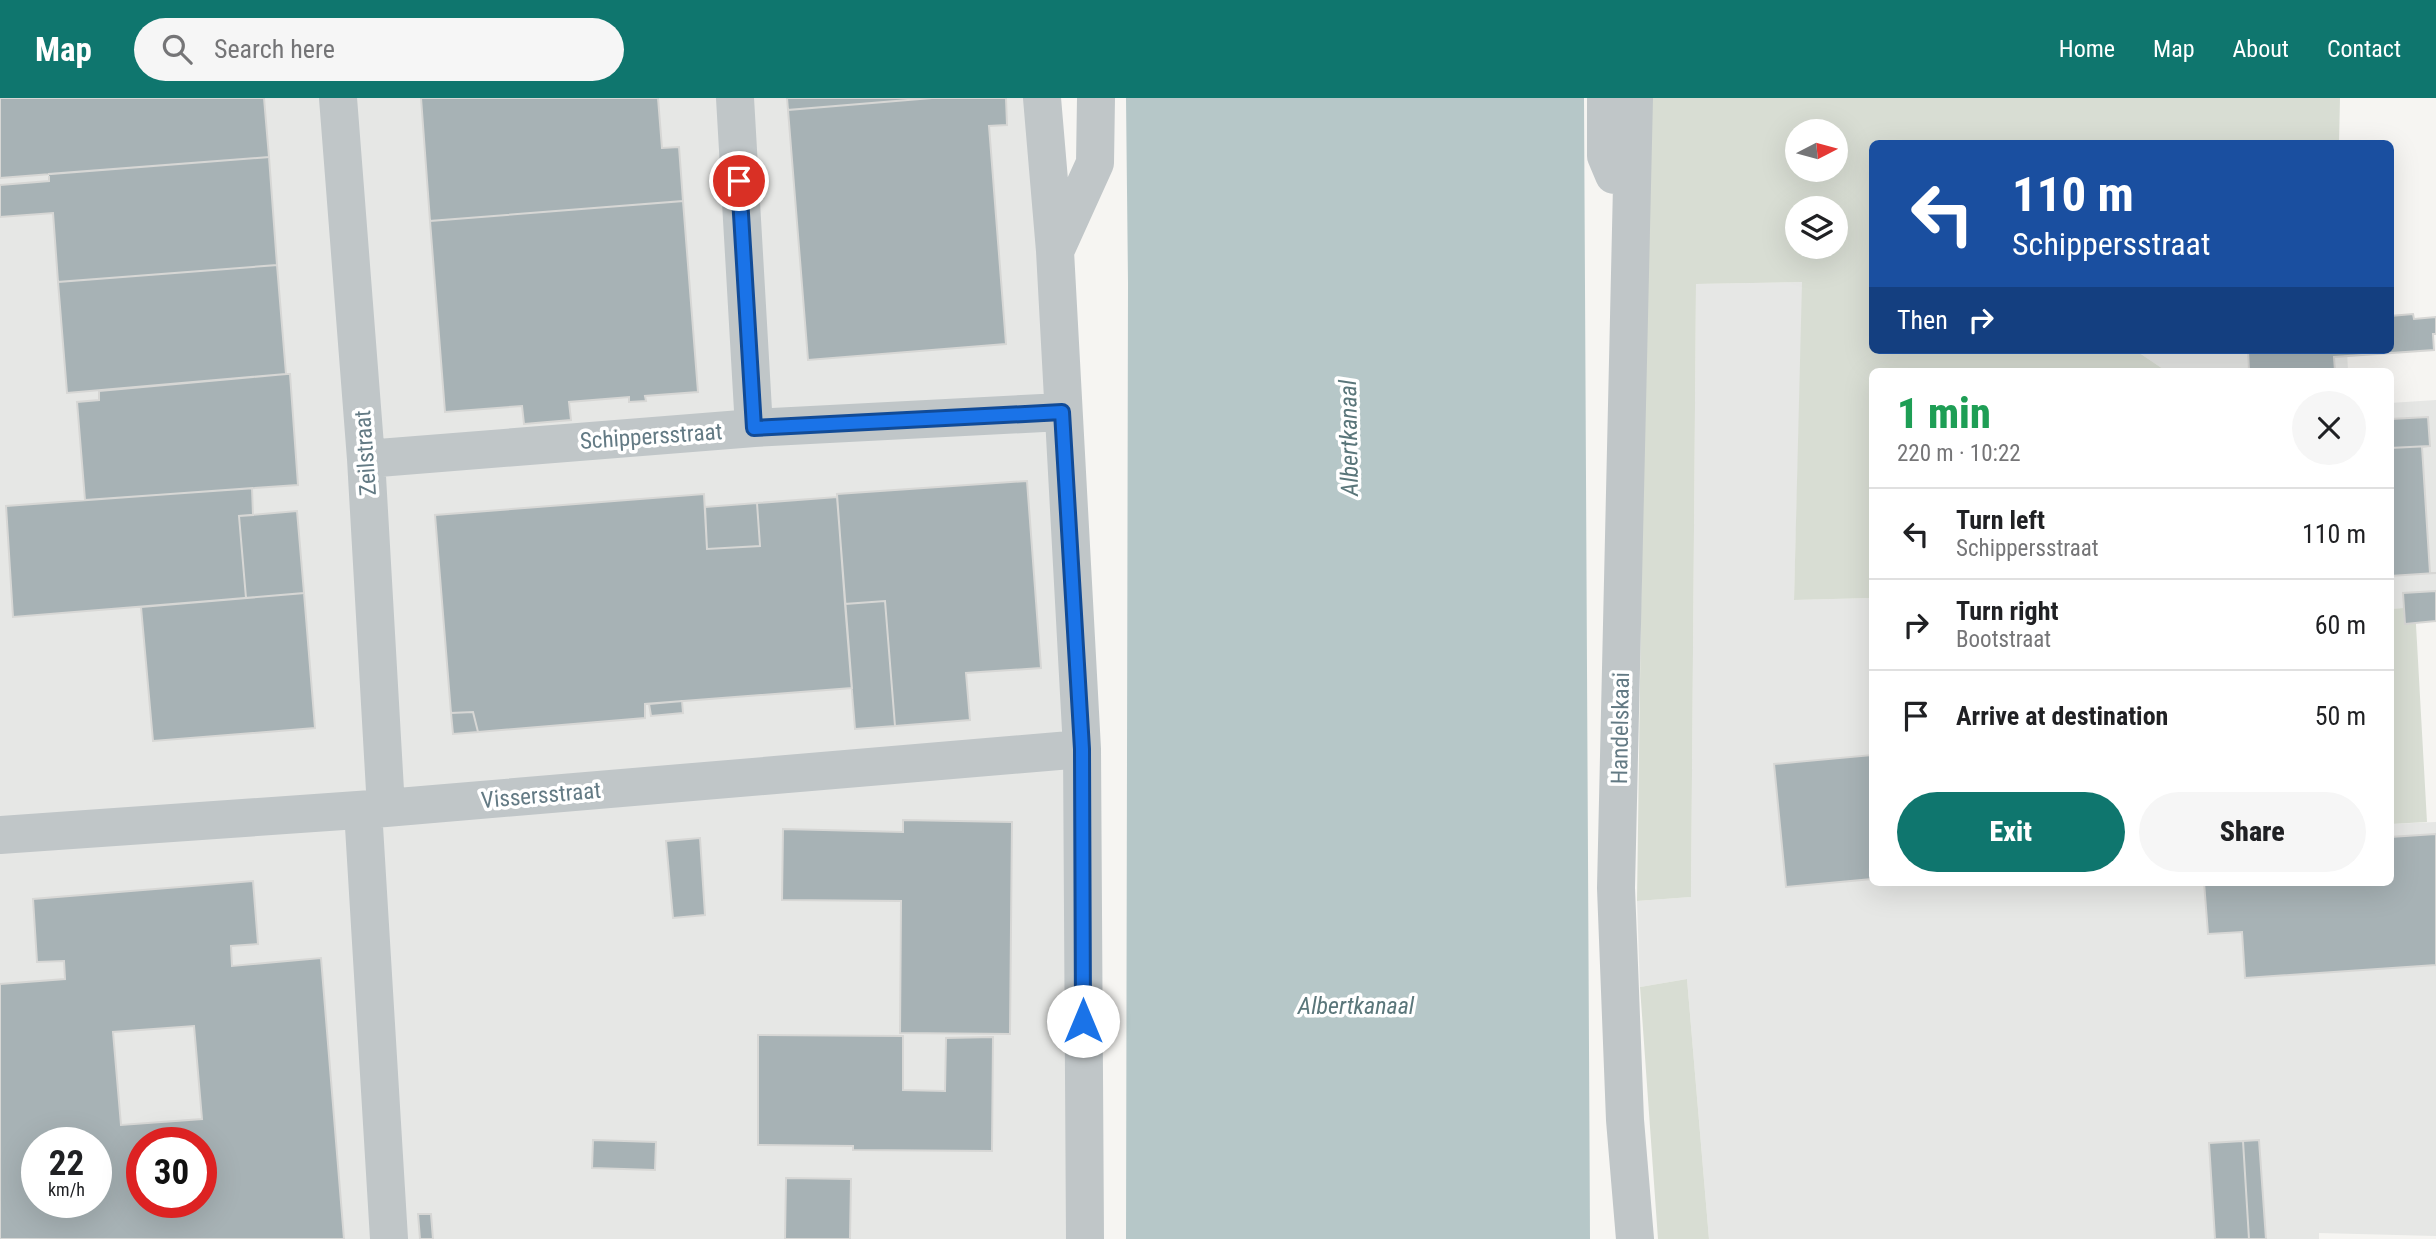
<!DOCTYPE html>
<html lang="en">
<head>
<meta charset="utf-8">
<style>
	:root { --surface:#fff; --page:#f6f6f6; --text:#202124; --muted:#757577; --line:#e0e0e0; --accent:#0f766e }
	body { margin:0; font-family:"Roboto Condensed",sans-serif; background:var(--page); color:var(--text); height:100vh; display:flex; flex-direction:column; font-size:26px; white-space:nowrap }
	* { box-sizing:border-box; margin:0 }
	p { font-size:23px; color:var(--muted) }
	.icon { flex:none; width:38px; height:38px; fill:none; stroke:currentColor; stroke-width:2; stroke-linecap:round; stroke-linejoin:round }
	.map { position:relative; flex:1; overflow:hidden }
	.details { position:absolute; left:1869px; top:270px; width:525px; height:518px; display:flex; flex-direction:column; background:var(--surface); border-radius:10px; box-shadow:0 7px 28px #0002 }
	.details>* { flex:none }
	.top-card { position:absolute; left:1869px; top:42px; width:525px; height:214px; border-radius:10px; box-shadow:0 7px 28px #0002; background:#1a4fa0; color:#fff; overflow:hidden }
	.needle { width:46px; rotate:84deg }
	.buttons { position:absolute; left:1785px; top:21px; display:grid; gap:14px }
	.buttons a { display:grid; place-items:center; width:63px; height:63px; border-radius:50%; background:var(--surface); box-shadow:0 7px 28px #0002; font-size:35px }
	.speed { position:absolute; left:21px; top:1029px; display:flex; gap:14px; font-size:35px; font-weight:700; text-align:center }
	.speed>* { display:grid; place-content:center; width:91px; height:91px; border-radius:50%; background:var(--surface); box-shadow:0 7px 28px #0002; line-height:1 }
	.speed small { font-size:18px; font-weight:400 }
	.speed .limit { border:10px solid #d22; background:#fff; color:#111 }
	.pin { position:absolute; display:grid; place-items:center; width:60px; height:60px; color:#fff; margin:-30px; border:4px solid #fff; border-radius:50%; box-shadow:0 2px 7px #0007 }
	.me { position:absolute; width:77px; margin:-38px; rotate:0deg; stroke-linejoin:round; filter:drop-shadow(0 0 5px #0008) }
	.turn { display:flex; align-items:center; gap:24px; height:147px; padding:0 28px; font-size:32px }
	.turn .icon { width:91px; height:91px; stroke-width:2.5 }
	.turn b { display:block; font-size:49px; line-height:60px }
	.then { display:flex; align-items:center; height:66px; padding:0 28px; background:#0003; gap:14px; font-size:26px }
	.round { display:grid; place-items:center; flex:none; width:74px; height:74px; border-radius:37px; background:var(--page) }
	.head { display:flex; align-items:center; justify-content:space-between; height:119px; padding:0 28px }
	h1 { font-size:42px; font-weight:800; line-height:52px; color:#1e9e55 }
	.button { display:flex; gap:14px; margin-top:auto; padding:14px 28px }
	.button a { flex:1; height:80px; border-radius:42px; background:var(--accent); color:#fff; font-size:28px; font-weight:800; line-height:80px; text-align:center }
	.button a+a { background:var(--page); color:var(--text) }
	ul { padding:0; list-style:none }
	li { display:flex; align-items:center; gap:21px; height:91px; padding:0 28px; border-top:2px solid var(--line) }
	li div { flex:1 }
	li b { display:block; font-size:26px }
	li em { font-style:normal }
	header { display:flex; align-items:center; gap:42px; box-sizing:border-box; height:98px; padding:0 35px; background:var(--accent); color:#fff }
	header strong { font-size:33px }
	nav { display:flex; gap:38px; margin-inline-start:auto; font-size:24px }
	.search { width:490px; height:63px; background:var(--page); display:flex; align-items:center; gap:18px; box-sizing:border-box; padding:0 24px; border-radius:38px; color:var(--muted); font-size:26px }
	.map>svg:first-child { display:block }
</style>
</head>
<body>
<header>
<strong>Map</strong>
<div class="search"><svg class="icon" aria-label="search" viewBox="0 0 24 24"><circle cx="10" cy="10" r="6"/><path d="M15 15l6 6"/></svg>Search here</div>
<nav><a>Home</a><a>Map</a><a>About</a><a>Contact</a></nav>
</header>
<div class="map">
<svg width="2436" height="1141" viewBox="0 0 2436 1141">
	<rect width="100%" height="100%" fill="#f6f5f2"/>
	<!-- built -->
	<path fill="#e6e7e5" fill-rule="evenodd" d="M0,0h1052l22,1141h-1074zM37,1045h59v59h-59zM142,1045h59v59h-59z
		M1803,184l-9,318 78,-2v284h518l1,-58 45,-2v414l-117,-3v6h-610l-22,-260 -47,8 -3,-86 54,-4 5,-613z
		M2135,252h212l1,21h-182z
		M2436,302v206l-45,3 -1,-206z"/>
	<!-- green -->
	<path fill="#d8ddd3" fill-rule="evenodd" d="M1648,0h692l-1,45 -467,1v206h263l31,21h-294v227l-78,2 8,-318 -106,2 -5,613 -54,4zM1797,33h39v39h-39zM1797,110h39v39h-39z
		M2415,509l12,215 -36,2v-215z
		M1687,881l22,260h-51l-18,-252z"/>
	<!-- water -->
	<path fill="#b6c7c8" d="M1126,0h458l6,1141h-464l2,-956z"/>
	<!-- building -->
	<path fill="#a7b2b5" stroke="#d7d7d5" stroke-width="2" fill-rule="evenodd" d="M0,0h264l5,59 -269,21z
		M421,0h237l4,50 17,-1 4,54 -253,20z
		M787,0h145l-144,12z
		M932,0h74l1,27 -18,1 17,218 -198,16 -20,-250z
		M269,59l8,108 -219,17 -5,-69 -53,4v-32l49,-4v-7z
		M683,103l15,191 -53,4 1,5 -17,1v-5l-60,5 2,18 -47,4 -2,-18 -77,6 -15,-191z
		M277,167l9,109 -219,19 -9,-111z
		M2413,216l1,5 22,-2v17h-3l1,16 -100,7 1,14h-86l-1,-21h142v-34z
		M286,276h4l8,111 -213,15 -8,-98 22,-2v-9z
		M2428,319l2,29 -40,2v-29z
		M2430,348l-8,1 8,126h6l-46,3v-128z
		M1027,383l14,187 -75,5 4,47 -75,6 -10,-125 -40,3 -8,-110z
		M252,390l1,27 -14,1 7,82 -233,19 -7,-111z
		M704,396l3,55 53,-3 -3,-43 80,-6 15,191 -207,16v14l-167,14 -5,-20 -22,1 -16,-198z
		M757,405l3,43 -53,3 -2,-42z
		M297,413l7,82 -58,5 -7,-82z
		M2436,493v30l-31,3 -2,-31z
		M304,495l11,135 -162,13 -12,-134z
		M885,503l10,125 -40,3 -10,-125z
		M682,603l1,12 -32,3 -2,-12z
		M473,614l5,20 -25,2 -2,-21z
		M1872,657v124l-86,8 -12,-123z
		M903,722l109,2 -2,212 -110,-1 1,-132 -119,-1 1,-71 120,3z
		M2436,736v131l-191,13 -3,-46 -34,2 -4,-52h186v-45z
		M700,740l5,77 -32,3 -7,-77z
		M253,783l5,63 -27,2 1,20 89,-8 23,281h-344v-255l65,-5 -1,-18 -27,1 -4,-63zM194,928l8,93 -81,6 -8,-93zM37,1045h59v59h-59zM142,1045h59v59h-59z
		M758,937l145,1v54l42,1 1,-53 47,-1 -1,114 -139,-1v-4l-95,-1z
		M593,1042l63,2 -1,28 -63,-2z
		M2259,1042l7,99h-17l-6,-98z
		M2243,1043l6,98h-34l-6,-96z
		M786,1080l65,1 -1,60h-65z
		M418,1116h13l2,25h-13z"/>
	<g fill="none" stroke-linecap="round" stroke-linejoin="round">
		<!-- minor -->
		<path stroke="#c0c6c8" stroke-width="38" d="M338,0l28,361 20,349
			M735,0l19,330
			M1042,0l13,153 27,498 3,490
			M1606,0v58l8,19
			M1634,0l-18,790 9,232 10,119
			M1056,151l39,-86 1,-65
			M366,361l388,-31 308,-16
			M363,712l26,429
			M0,737l386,-27 696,-59"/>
	</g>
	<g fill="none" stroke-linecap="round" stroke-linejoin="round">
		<defs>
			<path id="route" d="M739,83l15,247 308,-16 20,337 1,272"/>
		</defs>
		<!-- route casing -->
		<use href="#route" stroke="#114b97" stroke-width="18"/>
		<!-- route -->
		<use href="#route" stroke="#1a73e8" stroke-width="12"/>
	</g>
	<g text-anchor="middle" stroke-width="7" stroke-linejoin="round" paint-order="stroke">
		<!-- street labels -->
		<g font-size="23" fill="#637a84" stroke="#fff">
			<text transform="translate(651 338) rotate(-4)" y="8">Schippersstraat</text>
			<text transform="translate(365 355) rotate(-94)" y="8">Zeilstraat</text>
			<text transform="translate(1620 630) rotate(-89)" y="8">Handelskaai</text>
			<text transform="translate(541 697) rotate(-5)" y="8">Vissersstraat</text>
		</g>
		<!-- water labels -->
		<g font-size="24" font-style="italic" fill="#5a767a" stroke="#fff">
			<text transform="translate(1349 340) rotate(-91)" y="8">Albertkanaal</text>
			<text x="1356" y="916">Albertkanaal</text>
		</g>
	</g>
</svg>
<div class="buttons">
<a><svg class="needle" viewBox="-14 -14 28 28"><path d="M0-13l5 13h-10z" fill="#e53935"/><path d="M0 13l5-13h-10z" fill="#757577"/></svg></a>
<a><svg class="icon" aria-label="layers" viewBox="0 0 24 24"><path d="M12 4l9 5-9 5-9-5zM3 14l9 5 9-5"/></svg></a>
</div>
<div class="speed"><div>22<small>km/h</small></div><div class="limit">30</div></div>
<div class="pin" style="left:739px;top:83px;background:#d93025"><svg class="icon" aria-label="arrive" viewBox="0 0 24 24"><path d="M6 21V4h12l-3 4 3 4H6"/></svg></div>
<svg class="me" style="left:1083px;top:923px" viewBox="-20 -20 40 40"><circle r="19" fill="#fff"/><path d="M0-13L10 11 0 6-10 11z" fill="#1a73e8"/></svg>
<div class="top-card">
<div class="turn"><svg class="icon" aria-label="left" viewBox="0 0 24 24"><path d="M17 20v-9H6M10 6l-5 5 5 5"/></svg><div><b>110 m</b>Schippersstraat</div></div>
<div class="then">Then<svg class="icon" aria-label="right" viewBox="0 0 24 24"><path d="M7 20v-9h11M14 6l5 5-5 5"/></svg></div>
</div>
<section class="details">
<div class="head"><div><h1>1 min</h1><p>220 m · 10:22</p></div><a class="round"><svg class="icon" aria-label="close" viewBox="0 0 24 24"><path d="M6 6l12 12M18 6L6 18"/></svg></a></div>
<ul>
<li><svg class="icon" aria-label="left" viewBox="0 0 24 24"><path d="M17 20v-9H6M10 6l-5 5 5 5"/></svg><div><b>Turn left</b><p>Schippersstraat</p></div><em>110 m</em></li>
<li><svg class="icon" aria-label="right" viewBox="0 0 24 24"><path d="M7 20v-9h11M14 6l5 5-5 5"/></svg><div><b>Turn right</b><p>Bootstraat</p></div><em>60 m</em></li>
<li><svg class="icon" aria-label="arrive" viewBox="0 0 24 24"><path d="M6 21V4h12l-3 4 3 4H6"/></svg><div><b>Arrive at destination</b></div><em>50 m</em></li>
</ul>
<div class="button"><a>Exit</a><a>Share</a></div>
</section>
</div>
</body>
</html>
